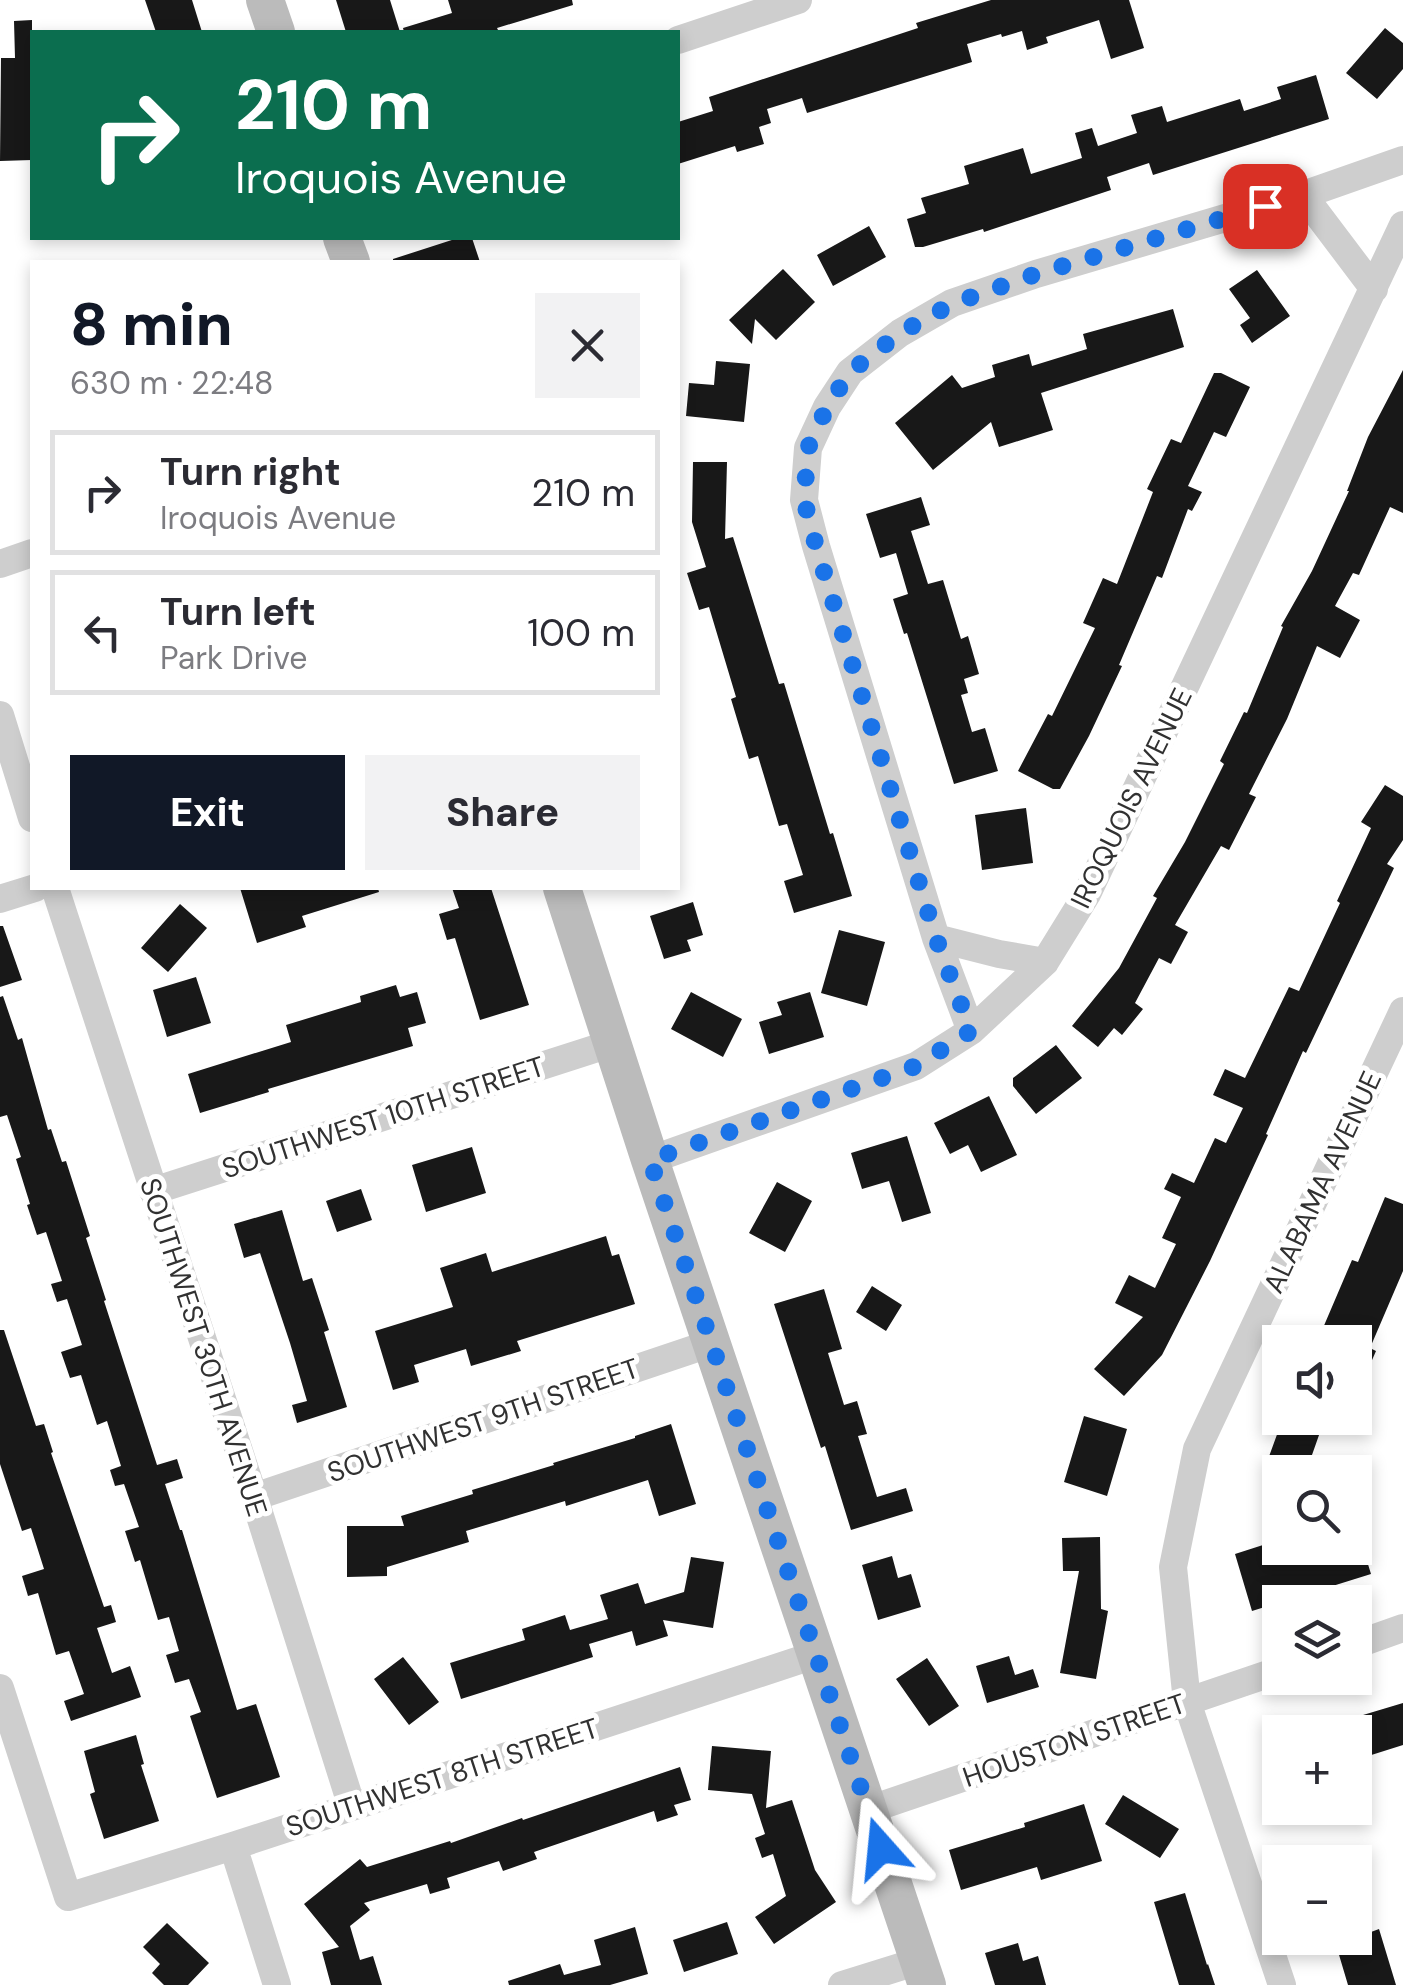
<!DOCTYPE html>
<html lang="en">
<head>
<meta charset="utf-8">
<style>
	:root { --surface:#fff; --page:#f2f2f3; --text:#2b2b33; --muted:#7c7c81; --line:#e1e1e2; --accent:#111827 }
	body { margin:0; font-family:"DM Sans",sans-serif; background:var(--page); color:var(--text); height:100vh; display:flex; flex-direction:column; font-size:38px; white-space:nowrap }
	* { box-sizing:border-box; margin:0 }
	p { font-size:32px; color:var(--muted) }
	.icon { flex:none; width:55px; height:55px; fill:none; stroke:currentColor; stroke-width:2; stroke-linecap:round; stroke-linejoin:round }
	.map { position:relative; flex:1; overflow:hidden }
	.drawer { position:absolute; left:30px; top:260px; width:650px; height:630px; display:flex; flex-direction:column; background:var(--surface); border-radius:0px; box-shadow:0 5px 15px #0003 }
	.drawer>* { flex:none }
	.hud { position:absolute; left:30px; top:30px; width:650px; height:210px; border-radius:0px; box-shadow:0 5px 15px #0003; background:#0b6e4f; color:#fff; overflow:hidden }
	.fabs { position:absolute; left:1262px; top:1325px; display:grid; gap:20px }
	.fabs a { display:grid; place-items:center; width:110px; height:110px; border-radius:0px; background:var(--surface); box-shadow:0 5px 15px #0003; font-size:50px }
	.pin { position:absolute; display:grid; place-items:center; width:85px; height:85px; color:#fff; margin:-42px; border-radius:20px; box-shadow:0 5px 15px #0006 }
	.me { position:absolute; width:110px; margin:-55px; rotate:342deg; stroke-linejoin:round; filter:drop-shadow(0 0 8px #0008) }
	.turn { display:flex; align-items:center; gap:35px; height:210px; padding:0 40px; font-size:45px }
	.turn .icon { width:130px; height:130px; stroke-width:2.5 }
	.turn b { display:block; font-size:70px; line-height:85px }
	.round { display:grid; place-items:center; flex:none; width:105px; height:105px; border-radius:0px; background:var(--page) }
	.head { display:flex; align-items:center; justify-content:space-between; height:170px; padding:0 40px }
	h1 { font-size:60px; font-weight:800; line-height:75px; color:var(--accent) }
	.primary-button { display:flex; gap:20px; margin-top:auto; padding:20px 40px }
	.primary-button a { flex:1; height:115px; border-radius:0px; background:var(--accent); color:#fff; font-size:40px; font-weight:800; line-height:115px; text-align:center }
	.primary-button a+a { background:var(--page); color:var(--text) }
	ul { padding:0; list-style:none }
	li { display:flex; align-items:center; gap:30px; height:125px; margin:0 20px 15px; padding:0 20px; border:5px solid var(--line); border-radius:0px }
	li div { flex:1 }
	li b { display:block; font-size:38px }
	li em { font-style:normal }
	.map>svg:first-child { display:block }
</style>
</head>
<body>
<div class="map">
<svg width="1403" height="1985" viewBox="0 0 1403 1985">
	<rect width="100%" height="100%" fill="#fff"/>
	<!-- building -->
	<path fill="#181818" d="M145,0h47l10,32h-46z
		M336,0h54l10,32h-54z
		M448,0h124l1,5 -76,23 2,4h-95l-1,-4 49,-15z
		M991,0h138l15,48 -33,11 -12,-39 -53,17 2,6 -21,7 -5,-19 -20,6 -1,-3 -34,10 5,18 -165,51 -5,-15 -35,11 4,14 -12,4 5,17 -27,8 -2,-6 -57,18v-42l35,-11 -4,-14 209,-69 -2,-5z
		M32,20v140l-32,1 1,-103h14l-1,-37z
		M1385,28l18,15v26l-26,30 -31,-26z
		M1316,75l13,44 -176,56 -4,-12 -42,14 4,13 -127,42 -1,-3 -60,18h-8l-8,-28 19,-6 -5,-15 48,-14 -5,-18 59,-18 8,26 51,-16 -7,-25 17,-5 6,18 39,-13 -6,-18 31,-9 5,16 73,-23 4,12 37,-12 -4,-12z
		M869,226l17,31 -53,29 -16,-31z
		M458,238h14l8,24h-87v-3z
		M783,269l32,33 -39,38 -21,-21 -3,25 -23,-24z
		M1257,270l33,46 -38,27 -12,-18 10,-7 -21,-29z
		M1173,309l11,38 -143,46 12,37 -54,17 -8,-25 -58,48 -38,-47 57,-48 10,13 33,-11 -3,-12 37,-11 3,12 55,-17 -4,-15z
		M716,361l34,3 -6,58 -58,-6 3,-33 25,2z
		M1403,370v143l-13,-6 -31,68 -6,-2 -18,33 25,14 -20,38 -23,-12 -30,73 -38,75 7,3 -27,53 -8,-4 -46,79 13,7 -17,32 -12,-6 -24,45 8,6 -21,26 -8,-7 -16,19 -26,-21 47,-58 38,-70 -4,-2 32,-54 39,-78 -4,-3 24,-49 3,1 36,-86 -2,-1 31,-55 37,-80h-2l21,-54z
		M1214,373h7l29,14 -24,50 -12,-5 -26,54 14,6 -10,19 -4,-2 -26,69 -5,-2 -38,89 3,1 -33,70 -29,53h-7l-35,-18 30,-57 4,2 43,-88 -12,-5 20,-45 14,6 36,-92 -6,-3 24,-50 10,4z
		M693,462h34l-2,77 8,-2 46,147 5,-1 46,151 3,-1 19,63 -58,17 -10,-32 19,-6 -16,-51 -8,2 -21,-70 -9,3 -18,-60 5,-2 -27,-90 -10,3 -12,-37 19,-6 -14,-45z
		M921,497l9,28 -19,6 17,53 15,-4 18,59 7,-3 11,38 -15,5 4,14 -7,2 11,37 13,-4 13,43 -44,13 -47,-151 -3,1 -11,-35 15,-5 -12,-41 -16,5 -14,-44z
		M1385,785l18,11v44l-16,24 7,4 -88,185 -3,-2 -37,83 2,1 -58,126 -48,94 -38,41 -30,-27 49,-52 -28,-14 14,-28 26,13 21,-44 -14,-6 19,-41 -17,-8 8,-16 22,10 21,-45 11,5 17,-35 -30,-13 12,-26 20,9 44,-91 10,4 41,-88 -3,-2 34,-73 -10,-6z
		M1026,808l7,55 -51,7 -7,-55z
		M240,888h138l1,4 -77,24 4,11 -49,16z
		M452,888h39l38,117 -49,15 -25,-82 -8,2 -8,-26 20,-6z
		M693,902l10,33 -16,5 4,11 -27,8 -14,-43z
		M180,904l27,24 -39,44 -27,-24z
		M0,926h3l19,54 -22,7z
		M839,930l46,12 -18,64 -46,-13z
		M196,977l15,46 -44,14 -14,-47z
		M396,985l4,12 17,-5 9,31 -18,5 5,18 -145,43 1,3 -69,21 -12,-39 103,-32 -5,-17 75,-23 -1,-6z
		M691,992l51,27 -19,38 -52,-28z
		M810,992l14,45 -55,17 -10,-32 23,-7 -5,-13z
		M3,996l15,44 4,-2 26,92 3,-1 11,33 4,-1 24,75 -4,2 20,62 -2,1 53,164 20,-6 6,19 -18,6 15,46h2l55,180 19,-6 24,73 -63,21 -27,-82 11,-4 -12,-33 -14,4 -9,-28 13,-4 -10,-34 -11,3 -18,-60 -5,2 -10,-31 14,-4 -15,-43 -9,2 -5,-16 11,-4 -14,-45 -10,4 -16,-50 -11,3 -9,-26 21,-7 -15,-46 -10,3 -6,-18 11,-3 -16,-49 -9,3 -10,-30 3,-1 -14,-45 5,-2 -14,-42 -7,2v-120z
		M1056,1045l26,33 -46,36 -23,-28v-8z
		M989,1096l28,59 -36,17 -13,-27 -18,9 -16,-31z
		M907,1136l24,77 -29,9 -13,-41 -27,8 -11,-36z
		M472,1147l14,46 -60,19 -14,-47z
		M777,1182l35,19 -27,51 -36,-19z
		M361,1189l11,31 -35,12 -11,-31z
		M1385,1197l18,7v67l-33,77 6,3 -21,48v-71l-5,14h-33l35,-82 6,2z
		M282,1210l21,71 9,-3 17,52 -5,2 23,75 -50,16 -5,-18 15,-4 -17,-58 -30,-90 -16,5 -10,-34z
		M606,1236l6,20 7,-2 16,50 -118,37 4,10 -50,15 -5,-17 -52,16 5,17 -26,8 -18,-59 78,-24 -13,-39 46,-15 6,19z
		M872,1286l30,19 -16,26 -30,-19z
		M824,1289l18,60 -14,4 16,52 13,-4 10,33 -9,2 19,61 29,-9 7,23 -62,19 -26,-84 -4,2 -47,-144z
		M0,1330h4l32,96 8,-2 9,28 -2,1 53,154 7,-2 5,17 -19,6 15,45 18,-7 11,31 -70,24 -7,-20 20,-7 -15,-43 -13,4 -18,-62 -10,3 -6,-20 22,-7 -13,-41 -9,3 -22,-67z
		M1084,1416l43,13 -20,67 -43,-14z
		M1283,1418h42l-19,54h-8l-31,-10z
		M671,1424l25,80 -37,12 -11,-36 -82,26 -1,-5 -99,30 3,11 -82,25v9l-40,1v-51h57l-3,-10 72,-22 -1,-4 82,-25 -1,-2 82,-25v-2z
		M1100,1537l1,72 7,2 -12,68 -36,-6 19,-102h-16l-1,-33z
		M1263,1545l7,20 52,-14 -1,-3h42l8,26 -119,37 -17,-57z
		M892,1556l6,22 13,-4 10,33 -43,13 -16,-55z
		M691,1557l33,5 -11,66 -50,-8 5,16 -32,10 -4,-15 -43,13 4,13 -132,42 -11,-36 75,-23 -3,-11 43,-14 5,15 38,-11 -8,-24 38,-12 7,21 39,-12z
		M1009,1656l6,19 18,-6 6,18 -52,16 -11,-37z
		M403,1657l36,45 -30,23 -35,-46z
		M927,1658l32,48 -30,20 -33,-47z
		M1403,1703v42l-38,12 -12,-39z
		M136,1735l8,29 -3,1 18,56 -55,18 -14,-45 5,-2 -11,-41z
		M712,1746l59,5 -5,57 26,-8 23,70 21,32 -62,42 -19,-27 31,-21 -13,-42 -11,4 -7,-20 10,-4 -13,-40 -44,-4z
		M680,1767l11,33 -17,5 4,10 -21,7 -3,-11 -120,41 3,7 -34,12 -4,-10 -52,17 3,10 -20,6 -3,-10 -63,19 6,7 -20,16 10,34 13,-4 9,29h-51l-9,-33 17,-5 -35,-43 56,-45 7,8 83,-26 1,2 71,-25 1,2z
		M1123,1795l56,34 -19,29 -55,-34z
		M1084,1804l18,57 -61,19 -4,-13 -76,23 -12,-40 76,-23 -1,-4z
		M1185,1893l22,72 1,-1 7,21h-36l-25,-83z
		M727,1922l11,32 -54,18 -11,-32z
		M167,1923l42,40 -21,22h-24l-12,-12 8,-9 -17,-17z
		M635,1927l13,47 -38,11h-101l-1,-4 52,-17 4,11 37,-10 -7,-25z
		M1379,1929l17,56h-48l-14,-47h21z
		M1018,1943l5,18 15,-5 8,29h-51l-10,-32z"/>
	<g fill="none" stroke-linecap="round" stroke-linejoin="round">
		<!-- minor -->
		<path stroke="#cecece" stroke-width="28" d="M678,40l120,-40
			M1303,195l71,94
			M0,564l32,-11
			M0,715l32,103
			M55,888l199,609 98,310
			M0,899l35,-11
			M936,938l63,16 46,8
			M971,1031l-35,-93 -120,-392 -12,-46 4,-52 19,-41 23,-35 50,-39 52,-30 84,-29 267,-79 100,-35
			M650,1160l266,-94 55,-35 74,-69 42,-68 316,-669
			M153,1191l460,-148
			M254,1497l458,-154
			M1355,1645l48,-17
			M0,1688l68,209 165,-51 582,-191
			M868,1810l412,-140
			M233,1846l44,139
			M842,1985l77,-24
			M1282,1985l-95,-283 -14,-135 24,-118 206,-438"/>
		<!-- secondary -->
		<path stroke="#bbb" stroke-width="38" d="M265,0l11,32
			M342,238l9,24
			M562,888l88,272 277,825"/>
	</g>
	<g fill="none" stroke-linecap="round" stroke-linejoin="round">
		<!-- route -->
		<path stroke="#1a73e8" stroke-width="18" stroke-dasharray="0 32.4" d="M881,1848l-231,-688 266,-94 55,-35 -35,-93 -120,-392 -12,-46 4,-52 19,-41 23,-35 50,-39 52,-29 84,-30 229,-68"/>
	</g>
	<g text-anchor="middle" stroke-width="10" stroke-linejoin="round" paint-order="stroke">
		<!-- street labels -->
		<g font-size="28" fill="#313131" stroke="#fff">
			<text transform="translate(1131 798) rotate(-64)" y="10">IROQUOIS AVENUE</text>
			<text transform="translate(383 1117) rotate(-18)" y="10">SOUTHWEST 10TH STREET</text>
			<text transform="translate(1322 1182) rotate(-65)" y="10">ALABAMA AVENUE</text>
			<text transform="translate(204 1347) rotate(72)" y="10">SOUTHWEST 30TH AVENUE</text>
			<text transform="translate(483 1420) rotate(-19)" y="10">SOUTHWEST 9TH STREET</text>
			<text transform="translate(1074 1740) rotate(-19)" y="10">HOUSTON STREET</text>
			<text transform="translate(442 1777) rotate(-18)" y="10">SOUTHWEST 8TH STREET</text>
		</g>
	</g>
</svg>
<div class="fabs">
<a><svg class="icon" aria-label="sound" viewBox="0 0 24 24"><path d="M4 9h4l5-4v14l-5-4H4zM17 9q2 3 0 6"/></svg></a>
<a><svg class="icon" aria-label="search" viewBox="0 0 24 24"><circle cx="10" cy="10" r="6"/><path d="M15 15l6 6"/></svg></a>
<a><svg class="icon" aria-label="layers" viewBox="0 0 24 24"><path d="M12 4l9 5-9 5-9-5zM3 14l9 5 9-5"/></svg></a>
<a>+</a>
<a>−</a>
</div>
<div class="pin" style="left:1265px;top:206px;background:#d93025"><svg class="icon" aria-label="arrive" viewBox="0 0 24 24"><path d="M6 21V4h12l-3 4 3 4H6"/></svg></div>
<svg class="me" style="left:881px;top:1848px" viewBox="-20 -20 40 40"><path d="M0-17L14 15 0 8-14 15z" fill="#1a73e8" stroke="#fff" stroke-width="4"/></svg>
<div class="hud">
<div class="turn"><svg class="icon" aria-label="right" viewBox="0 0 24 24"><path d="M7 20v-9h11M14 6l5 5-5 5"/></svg><div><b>210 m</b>Iroquois Avenue</div></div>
</div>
<section class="drawer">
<div class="head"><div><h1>8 min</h1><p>630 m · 22:48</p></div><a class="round"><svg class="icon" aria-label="close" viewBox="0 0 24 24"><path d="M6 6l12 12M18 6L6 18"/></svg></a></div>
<ul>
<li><svg class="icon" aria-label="right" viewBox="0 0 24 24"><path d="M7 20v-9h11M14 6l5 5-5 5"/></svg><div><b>Turn right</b><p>Iroquois Avenue</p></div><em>210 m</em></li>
<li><svg class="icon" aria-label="left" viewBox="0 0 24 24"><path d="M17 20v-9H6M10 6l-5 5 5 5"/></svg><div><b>Turn left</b><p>Park Drive</p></div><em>100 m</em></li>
</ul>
<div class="primary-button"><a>Exit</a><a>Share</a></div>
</section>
</div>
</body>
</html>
